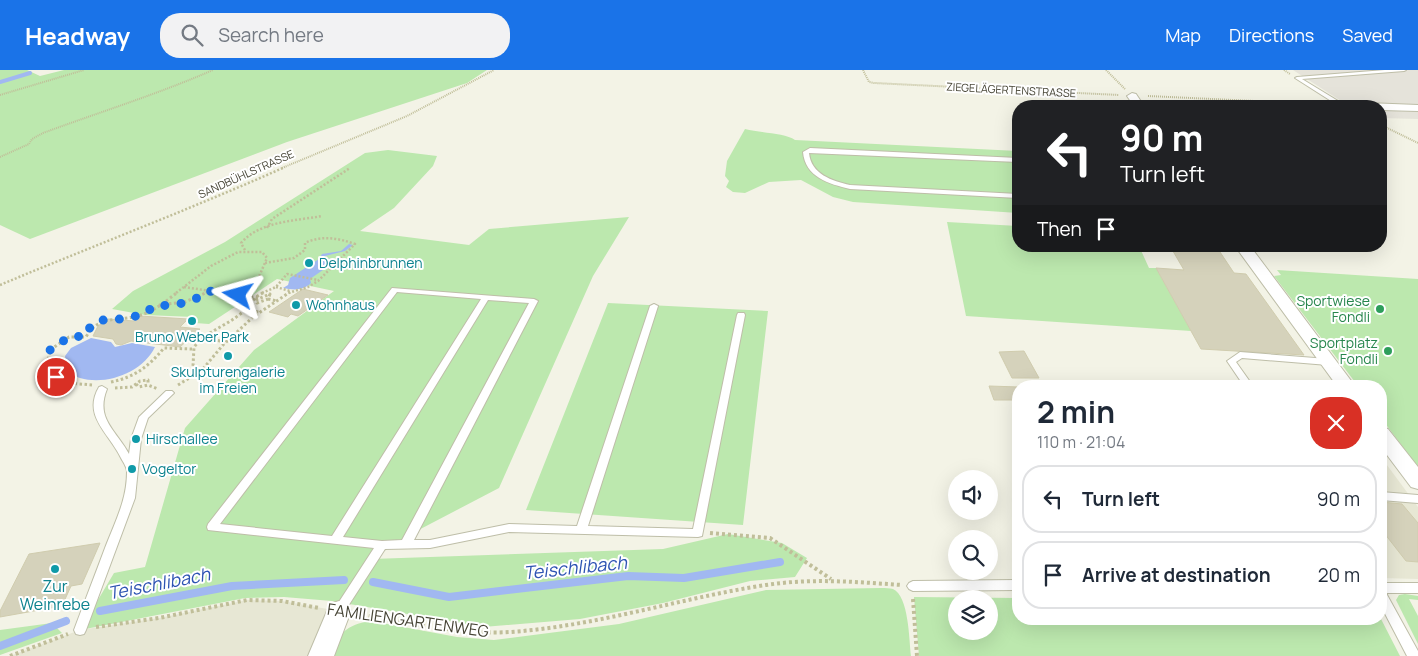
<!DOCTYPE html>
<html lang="en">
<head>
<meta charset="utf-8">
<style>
	:root { --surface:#fff; --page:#f2f2f3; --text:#1f2937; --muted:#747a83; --line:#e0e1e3; --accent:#1a73e8 }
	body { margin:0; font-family:Manrope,sans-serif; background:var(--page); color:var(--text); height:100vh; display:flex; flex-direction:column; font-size:19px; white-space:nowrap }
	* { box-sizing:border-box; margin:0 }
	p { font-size:16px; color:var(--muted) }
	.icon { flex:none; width:28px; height:28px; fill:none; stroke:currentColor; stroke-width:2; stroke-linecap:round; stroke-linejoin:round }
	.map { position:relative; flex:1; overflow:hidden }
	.drawer { position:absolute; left:1012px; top:310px; width:375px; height:245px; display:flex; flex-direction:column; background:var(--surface); border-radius:20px; box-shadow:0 5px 20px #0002 }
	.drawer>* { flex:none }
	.top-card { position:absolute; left:1012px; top:30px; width:375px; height:152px; border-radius:20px; box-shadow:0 5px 20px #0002; background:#202124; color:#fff; overflow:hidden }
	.controls { position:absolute; left:948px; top:400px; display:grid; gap:10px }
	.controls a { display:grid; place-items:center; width:50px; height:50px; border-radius:50%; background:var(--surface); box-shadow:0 5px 20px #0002; font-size:25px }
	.pin { position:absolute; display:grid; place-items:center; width:42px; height:42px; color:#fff; margin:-21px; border:2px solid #fff; border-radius:50%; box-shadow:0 1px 5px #0007 }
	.me { position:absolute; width:55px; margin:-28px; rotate:278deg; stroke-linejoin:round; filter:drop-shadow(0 0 4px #0008) }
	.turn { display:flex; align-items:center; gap:18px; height:105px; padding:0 25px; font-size:22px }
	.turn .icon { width:65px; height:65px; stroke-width:2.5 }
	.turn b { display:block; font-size:35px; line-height:42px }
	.then { display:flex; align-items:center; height:48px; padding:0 25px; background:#0003; gap:10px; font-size:19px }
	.round { display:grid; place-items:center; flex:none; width:52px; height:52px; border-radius:20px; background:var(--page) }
	.overview { display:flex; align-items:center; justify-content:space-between; height:85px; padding:0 25px }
	h1 { font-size:30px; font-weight:700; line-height:38px }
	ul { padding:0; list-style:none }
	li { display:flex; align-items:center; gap:15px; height:68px; margin:0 10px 8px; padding:0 15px; border:2px solid var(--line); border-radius:20px }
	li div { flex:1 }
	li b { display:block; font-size:19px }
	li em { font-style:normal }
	header { display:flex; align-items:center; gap:30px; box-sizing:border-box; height:70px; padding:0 25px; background:var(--accent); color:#fff }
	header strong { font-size:24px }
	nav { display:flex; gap:28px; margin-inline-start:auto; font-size:18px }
	.search { width:350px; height:45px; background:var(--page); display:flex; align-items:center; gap:12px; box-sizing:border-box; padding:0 18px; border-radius:20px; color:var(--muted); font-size:19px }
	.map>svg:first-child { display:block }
</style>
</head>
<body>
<header>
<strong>Headway</strong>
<div class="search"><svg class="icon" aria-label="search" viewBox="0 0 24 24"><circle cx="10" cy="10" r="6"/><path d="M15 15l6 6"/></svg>Search here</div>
<nav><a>Map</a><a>Directions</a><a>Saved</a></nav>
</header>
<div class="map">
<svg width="1418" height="586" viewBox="0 0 1418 586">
	<rect width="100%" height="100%" fill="#f3f3e6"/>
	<!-- residential -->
	<path fill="#e7e7d4" d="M1381,387l37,50v72l-37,-1z
		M247,530l35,1 57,10 -18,45h-311l70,-26 79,-12z"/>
	<!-- industrial -->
	<path fill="#e5e3da" d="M1293,0h125v49l-37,-1v-12h-32z"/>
	<!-- green -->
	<path fill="#bce8ae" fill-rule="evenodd" d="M0,0h27l13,6 24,-6h423l-20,13 -180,59 -257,97 -30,-14z
		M745,59c15,4 40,4 50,11l224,11v62l-166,-11 -20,-5 -32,-17 -32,2 -24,11 -12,-1 -7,-5 3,-6 -4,-5 2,-15z
		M388,80l49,6 -4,10 -39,42 -34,23 109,14 20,-16 140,-12 -36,59 -94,212 -90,47 -37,24 291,-10 65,-15 54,9 25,15 -12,19 -45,4 -87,22 -83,16 -97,8 -151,-26 -48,-4 -39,1 -165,32 34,-57 31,-6 40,-139 69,-78 80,-59 -57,-12 -68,45 -14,-1 -1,-6 -49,-2 -33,-6 21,-18 92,-49 140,-89z
		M947,152l72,4v20h120l10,22h7l35,63 -225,-15z
		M1277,200l141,9v188l-37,-49v-32h-23l-84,-110 7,-1z
		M608,233l160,8 -25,214 -217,-15z
		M881,518c4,0 9,0 12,1 16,7 16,51 18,67h-584c10,-21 20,-32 44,-35l86,16 37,3 125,-16 147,-34z
		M1405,524l13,2v4l-9,-1 9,17v28l-22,-44 3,-5z
		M914,527l105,1v21h362l19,37h-481zM956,529h33v32h-33z
		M52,553l10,10 -62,22v-25z"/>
	<!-- water -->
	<path fill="#a1b8f1" d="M349,174l4,1 -8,6 -20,5v2l5,1 3,4 -23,16 1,4c-8,8 -18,7 -28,5l5,-3 2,-7 29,-19 3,-5 19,-3z
		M91,268l20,4 4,5 17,-4 23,4c-12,25 -48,39 -75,31 -4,-1 -9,-6 -13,-8l-2,-14 6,-8z"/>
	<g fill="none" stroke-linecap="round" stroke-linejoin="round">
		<!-- stream-far1 -->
		<path stroke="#a1b8f1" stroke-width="4" d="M0,12l30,-9"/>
		<!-- stream -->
		<path stroke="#a1b8f1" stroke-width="8" d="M373,512l76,15 179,-21 56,2 96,-16
			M100,541l132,-25 112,-6
			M0,576l66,-25"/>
	</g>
	<!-- building -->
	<path fill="#d5d2bb" stroke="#d0ccae" d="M1170,176h46l18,27 12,1 58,81 -103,-6 -45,-81 28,2z
		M303,219l25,6 -30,21 -7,-2 -3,3 -19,-5z
		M140,246l48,3 -8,8 20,2 -20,18 -49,-6 -10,4 -5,-1 -3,-5 -20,-3 5,-10 10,-7 26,2z
		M1024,281l15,27h-27l-13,-26z
		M989,316l30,1v13h-25z
		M1381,432l21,2 16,19v39l-12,-1 -25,-32z
		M100,473l-18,41 -11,2 -9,20 -62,11v-6l29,-57z"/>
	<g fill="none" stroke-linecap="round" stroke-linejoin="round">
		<defs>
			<path id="lane" d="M1385,0h21l-2,1 -102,8 41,25 -1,2h-3l-44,-28 2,-1z
				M810,78l209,10v4l-210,-9c2,21 23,28 41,32l169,9v4l-169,-9c-21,-5 -45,-12 -47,-37z
				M392,218l142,11 4,2 -124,239h16l79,-16 68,2 73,-220 4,-2 4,2 -70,220 105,3 44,-214 1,-2h6l1,2 -43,221 -4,1 -189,-5 -79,16 -45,1 -42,65 -4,2 -4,-2 -2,-3 2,-3 39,-60 -166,-18 -1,-3 1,-3zM397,222l84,7 -149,237 -112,-12zM488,230l41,3 -127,237 -20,1 -39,-4z
				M1240,282l88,7 4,3 -4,3 -86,-7 -6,4 17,24h-9l-17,-25z
				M102,316l5,3c-12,30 9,41 22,65l2,-15 8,-22 27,-26h6l2,2 -26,25 -7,21 -6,59 -49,132 -2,4 -4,1 -4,-1 -2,-4c10,-27 21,-55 31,-82 10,-26 22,-48 22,-76 0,-5 -4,-10 -6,-14 -12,-25 -39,-42 -22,-71z
				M1381,422l37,3v8l-37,-3z
				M1019,510v10l-106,1 -4,-2 -2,-3 2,-3 4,-2z
				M1381,513h37v10h-32l32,58v5h-11l-26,-50z"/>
			<path id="street" d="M1132,23l4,1 8,12h-10l-7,-10z
				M1341,32l77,3v6l-37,-1v-4h-44v-3z
				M1235,176h15l105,140h-18z
				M1381,357l7,2 30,38v22l-7,-2 -30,-40z
				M339,531l9,3 3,7 -17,45h-26l22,-52z"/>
		</defs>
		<!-- lane casing -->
		<use href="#lane" stroke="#bebea8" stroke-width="2"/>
		<!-- street casing -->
		<use href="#street" stroke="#bebea8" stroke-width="2"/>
		<!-- path-far3 -->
		<path stroke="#c0be99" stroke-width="2" stroke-dasharray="1 1" stroke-linecap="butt" d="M863,0l6,12 5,1 245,12
			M1106,0l19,19
			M1284,0l6,4
			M0,25l84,-25
			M1148,26l171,8
			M1381,55l37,18
			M0,87l29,-13 3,-5 11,-6c57,-21 115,-39 170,-63
			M282,98l125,-52 87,-46"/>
		<!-- path-far2 -->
		<path stroke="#c0be99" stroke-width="2.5" stroke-dasharray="2 2" stroke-linecap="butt" d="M267,158l5,-9 78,-51
			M245,180l-4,-7c19,-22 54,-22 81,-27
			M265,193l29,-5 11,-8v-7c17,-8 33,-5 50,1l-37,37 -10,6 -20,6
			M0,215c95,-40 191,-76 285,-118
			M184,217l40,6
			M276,217l14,4
			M176,223l35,-27 27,-14h24l5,6 -12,28 -8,7
			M206,223l3,-2
			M262,223l14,-6 11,-13 31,6"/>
		<!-- path-far1 -->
		<path stroke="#c0be99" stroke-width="3" stroke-dasharray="2.5 2.5" stroke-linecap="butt" d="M216,222l43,6
			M270,224l-2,5 -11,4 -1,-3z
			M243,226l5,-4
			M268,229l9,2
			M159,235l26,-3 23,-10
			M246,240l13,2
			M203,268l23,4
			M202,300l-9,-4 1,-19c13,-16 30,-20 45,-32 13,-9 10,-16 26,-23
			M111,312c24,-5 37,-15 53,-34l28,1
			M136,314l3,3 9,-2 10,4
			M92,315l-23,-2 -23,-14 4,-19 19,-13h17c12,-23 34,-15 55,-22 14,-4 26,-15 37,-23
			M178,315l24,-15 21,-25 30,-28 37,-25
			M115,318l17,-1 8,-6 8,-1v5"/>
		<!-- path -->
		<path stroke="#c0be99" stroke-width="4" stroke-dasharray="3 3" stroke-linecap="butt" d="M710,463l60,5 61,41
			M913,529l4,57
			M357,544c50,8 103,21 153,18 88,-6 170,-34 256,-47 46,-7 91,-3 136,0
			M96,557l63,-9 88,-18 35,1 37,7
			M10,586l58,-22"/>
		<!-- lane -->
		<use href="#lane" fill="#fff" fill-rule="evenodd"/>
		<!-- street -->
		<use href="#street" fill="#fff" fill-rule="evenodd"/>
	</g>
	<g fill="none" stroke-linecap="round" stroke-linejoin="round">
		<!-- route -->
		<path stroke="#1a73e8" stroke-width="9" stroke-dasharray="0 16.2" d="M56,307l-10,-8 4,-19 19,-13 17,-1c7,-24 29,-13 47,-19 9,-3 16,-7 25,-12 16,2 38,-4 51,-14l29,4"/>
	</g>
	<!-- markers -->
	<g fill="#0f9aa8" stroke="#fff" stroke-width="2">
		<circle cx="309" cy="193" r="5"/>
		<circle cx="296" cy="235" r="5"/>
		<circle cx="192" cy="251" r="5"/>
		<circle cx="228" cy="286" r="5"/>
		<circle cx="136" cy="369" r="5"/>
		<circle cx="132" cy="399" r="5"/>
		<circle cx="55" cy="499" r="5"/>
	</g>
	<g fill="#2e9e5b" stroke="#fff" stroke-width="2">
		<circle cx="1380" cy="239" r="5"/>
		<circle cx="1388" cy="281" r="5"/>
	</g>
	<g text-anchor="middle" stroke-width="4" stroke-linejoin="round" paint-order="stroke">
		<!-- far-street labels -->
		<g font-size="11" fill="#464435" stroke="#fff">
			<text transform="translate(1011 20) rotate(3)" y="4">ZIEGELÄGERTENSTRASSE</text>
			<text transform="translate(246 104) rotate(-24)" y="4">SANDBÜHLSTRASSE</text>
		</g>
		<!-- culture labels -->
		<g font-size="14" fill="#0d838f" stroke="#fff" text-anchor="start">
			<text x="319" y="198">Delphinbrunnen</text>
			<text x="306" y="240">Wohnhaus</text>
			<text x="192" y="272" text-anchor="middle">Bruno Weber Park</text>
			<text x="228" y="307" text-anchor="middle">Skulpturengalerie<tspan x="228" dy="16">im Freien</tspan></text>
			<text x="146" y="374">Hirschallee</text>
			<text x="142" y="404">Vogeltor</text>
		</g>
		<!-- leisure labels -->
		<g font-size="14" fill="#27864d" stroke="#fff" text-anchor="end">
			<text x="1370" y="236">Sportwiese<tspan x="1370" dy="16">Fondli</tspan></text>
			<text x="1378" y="278">Sportplatz<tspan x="1378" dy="16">Fondli</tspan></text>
		</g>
		<!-- near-culture labels -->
		<g font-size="16" fill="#0d838f" stroke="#fff">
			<text x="55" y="522">Zur<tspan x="55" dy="18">Weinrebe</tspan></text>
		</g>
		<!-- near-street labels -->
		<g font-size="16" fill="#464435" stroke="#fff">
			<text transform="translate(408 550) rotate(8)" y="6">FAMILIENGARTENWEG</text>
		</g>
		<!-- near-water labels -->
		<g font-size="18" font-style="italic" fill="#2d53b2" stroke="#fff">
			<text transform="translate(575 498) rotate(-6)" y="6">Teischlibach</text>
			<text transform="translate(159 514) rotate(-11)" y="6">Teischlibach</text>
		</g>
	</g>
</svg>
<div class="controls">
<a><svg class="icon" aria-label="sound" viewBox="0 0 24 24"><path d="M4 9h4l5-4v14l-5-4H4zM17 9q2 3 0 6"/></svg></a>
<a><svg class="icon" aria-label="search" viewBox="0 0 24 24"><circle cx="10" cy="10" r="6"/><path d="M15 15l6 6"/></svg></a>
<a><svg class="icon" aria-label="layers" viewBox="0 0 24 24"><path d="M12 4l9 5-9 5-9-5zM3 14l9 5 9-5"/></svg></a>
</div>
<div class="pin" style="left:56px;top:307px;background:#d93025"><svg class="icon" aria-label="arrive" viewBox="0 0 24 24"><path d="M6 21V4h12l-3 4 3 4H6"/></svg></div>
<svg class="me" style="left:238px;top:225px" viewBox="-20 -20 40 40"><path d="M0-17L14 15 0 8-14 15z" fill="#1a73e8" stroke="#fff" stroke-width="4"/></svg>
<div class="top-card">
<div class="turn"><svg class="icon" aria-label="left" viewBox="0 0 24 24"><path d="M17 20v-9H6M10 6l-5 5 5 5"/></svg><div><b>90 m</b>Turn left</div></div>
<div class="then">Then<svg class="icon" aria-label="arrive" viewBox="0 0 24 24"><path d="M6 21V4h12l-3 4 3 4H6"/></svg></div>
</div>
<section class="drawer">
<div class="overview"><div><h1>2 min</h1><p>110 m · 21:04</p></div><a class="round" style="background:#d93025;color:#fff"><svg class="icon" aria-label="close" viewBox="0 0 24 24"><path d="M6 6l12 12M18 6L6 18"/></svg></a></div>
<ul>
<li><svg class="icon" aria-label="left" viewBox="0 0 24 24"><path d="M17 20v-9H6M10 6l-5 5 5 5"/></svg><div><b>Turn left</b></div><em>90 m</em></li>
<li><svg class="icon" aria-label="arrive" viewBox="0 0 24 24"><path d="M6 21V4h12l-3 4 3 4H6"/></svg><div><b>Arrive at destination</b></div><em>20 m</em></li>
</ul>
</section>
</div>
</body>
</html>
